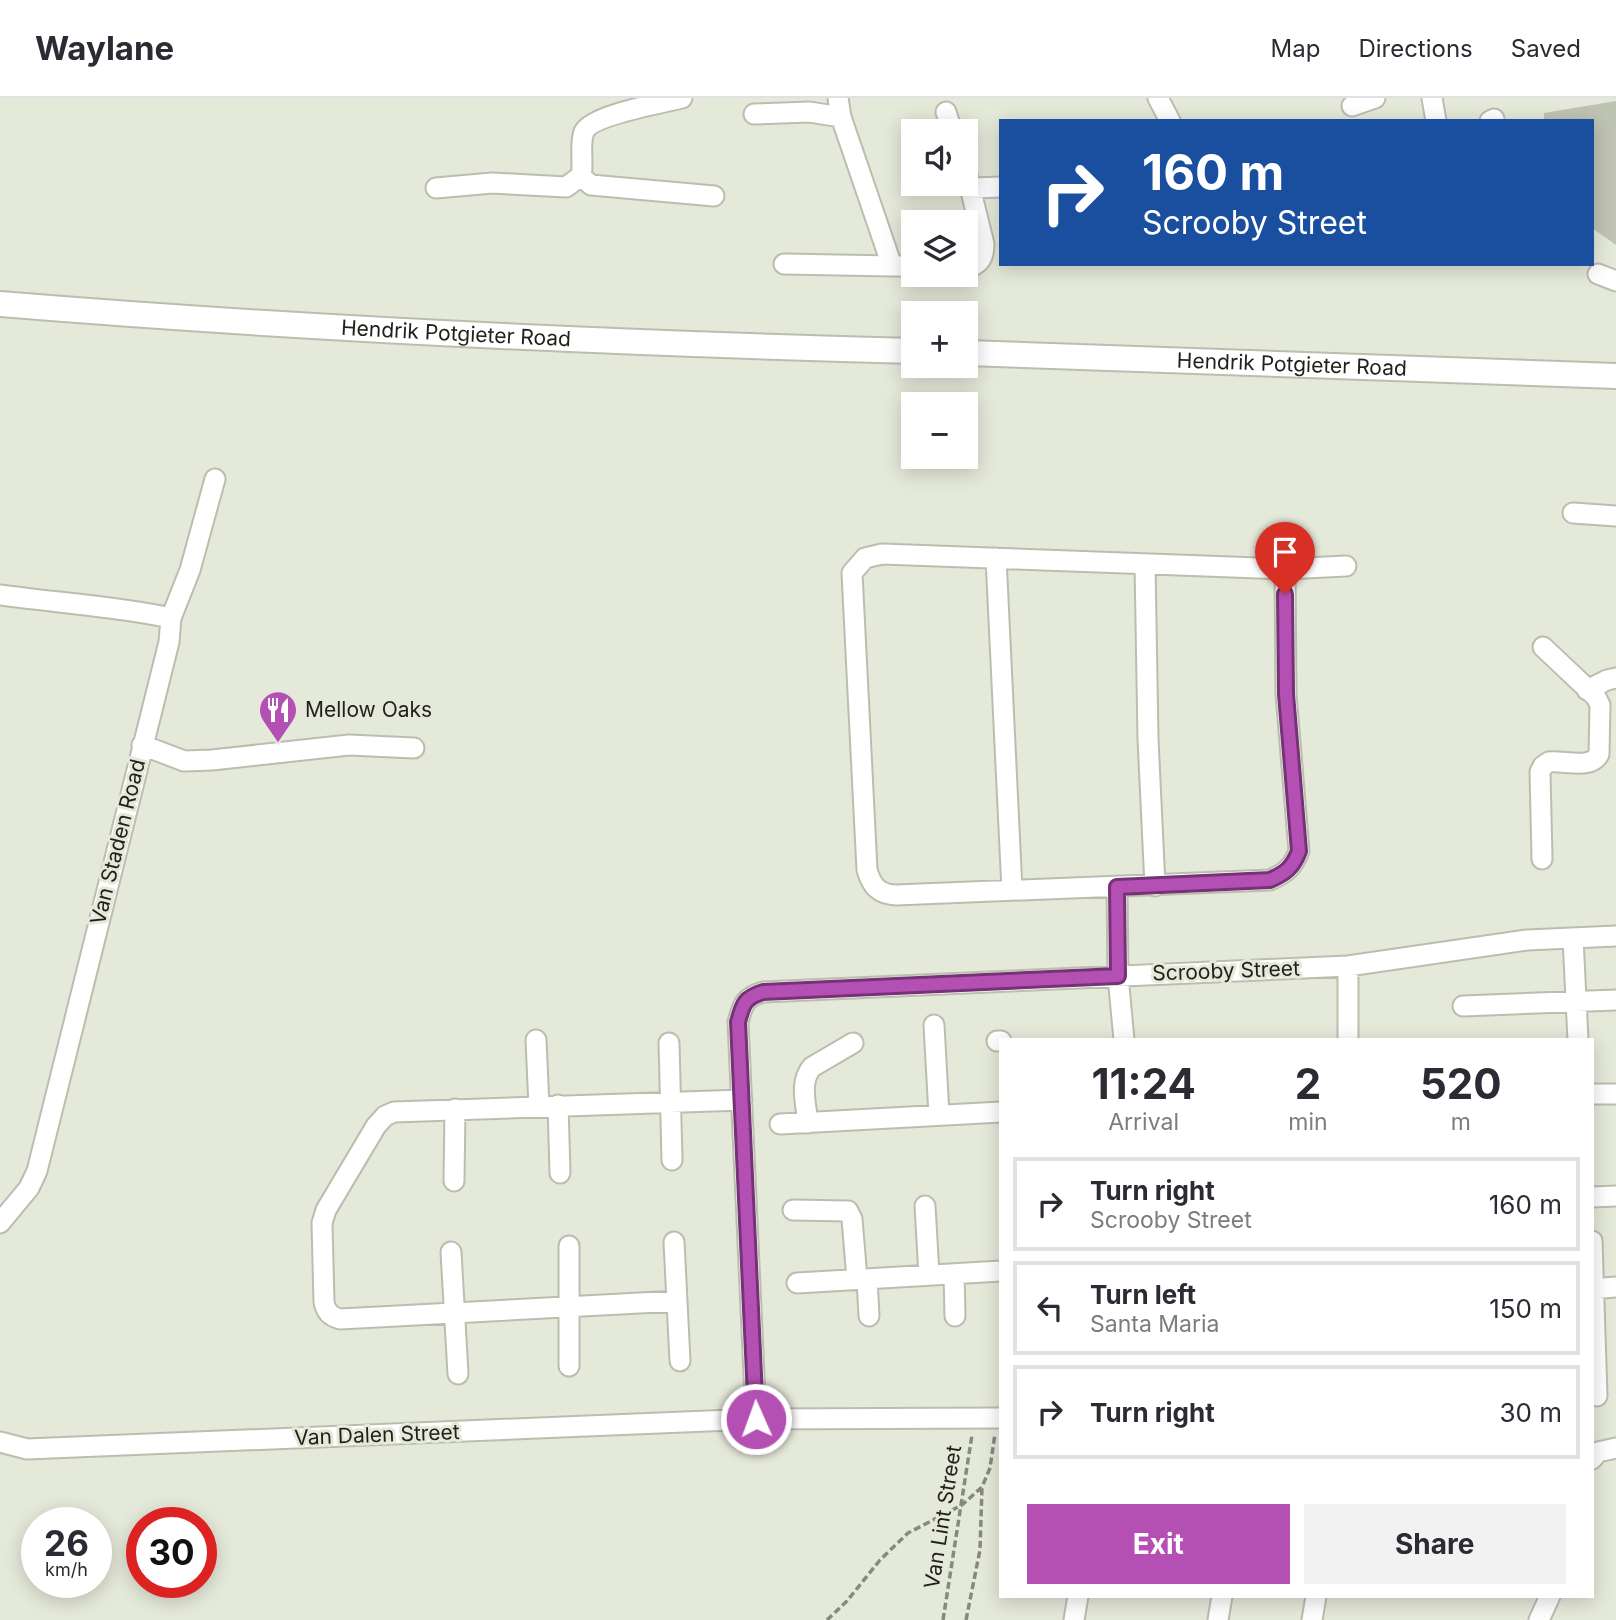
<!DOCTYPE html>
<html lang="en">
<head>
<meta charset="utf-8">
<style>
	:root { --surface:#fff; --page:#f2f2f3; --text:#2b2b33; --muted:#7c7c81; --line:#e1e1e2; --accent:#b44fb4 }
	body { margin:0; font-family:Inter,sans-serif; background:var(--page); color:var(--text); height:100vh; display:flex; flex-direction:column; font-size:26px; white-space:nowrap }
	* { box-sizing:border-box; margin:0 }
	p { font-size:23px; color:var(--muted) }
	.icon { flex:none; width:38px; height:38px; fill:none; stroke:currentColor; stroke-width:2; stroke-linecap:round; stroke-linejoin:round }
	.map { position:relative; flex:1; overflow:hidden }
	.drawer { position:absolute; left:999px; top:940px; width:595px; height:560px; display:flex; flex-direction:column; background:var(--surface); border-radius:0px; box-shadow:0 4px 18px #0003 }
	.drawer>* { flex:none }
	.banner { position:absolute; left:999px; top:21px; width:595px; height:147px; border-radius:0px; box-shadow:0 4px 18px #0003; background:#1a4fa0; color:#fff; overflow:hidden }
	.controls { position:absolute; left:901px; top:21px; display:grid; gap:14px }
	.controls a { display:grid; place-items:center; width:77px; height:77px; border-radius:0px; background:var(--surface); box-shadow:0 4px 18px #0003; font-size:35px }
	.speed { position:absolute; left:21px; top:1409px; display:flex; gap:14px; font-size:35px; font-weight:700; text-align:center }
	.speed>* { display:grid; place-content:center; width:91px; height:91px; border-radius:50%; background:var(--surface); box-shadow:0 4px 18px #0003; line-height:1 }
	.speed small { font-size:18px; font-weight:400 }
	.speed .limit { border:10px solid #d22; background:#fff; color:#111 }
	.pin { position:absolute; display:grid; place-items:center; width:60px; height:60px; color:#fff; margin:-72px -30px; border-radius:50% 50% 50% 0; rotate:-45deg; box-shadow:0 0 7px #0007 }
	.pin .icon { rotate:45deg }
	.me { position:absolute; width:77px; margin:-38px; rotate:358deg; stroke-linejoin:round; filter:drop-shadow(0 0 5px #0008) }
	.turn { display:flex; align-items:center; gap:24px; height:147px; padding:0 28px; font-size:32px }
	.turn .icon { width:91px; height:91px; stroke-width:2.5 }
	.turn b { display:block; font-size:49px; line-height:60px }
	.eta { display:flex; justify-content:space-evenly; align-items:center; height:119px; text-align:center }
	.eta b { font-size:42px; font-weight:700; line-height:49px }
	.primary-button { display:flex; gap:14px; margin-top:auto; padding:14px 28px }
	.primary-button a { flex:1; height:80px; border-radius:0px; background:var(--accent); color:#fff; font-size:28px; font-weight:700; line-height:80px; text-align:center }
	.primary-button a+a { background:var(--page); color:var(--text) }
	ul { padding:0; list-style:none }
	li { display:flex; align-items:center; gap:21px; height:94px; margin:0 14px 10px; padding:0 14px; border:4px solid var(--line); border-radius:0px }
	li div { flex:1 }
	li b { display:block; font-size:26px }
	li em { font-style:normal }
	header { display:flex; align-items:center; gap:42px; box-sizing:border-box; height:98px; padding:0 35px; background:var(--surface); border-bottom:2px solid var(--line) }
	header strong { font-size:33px }
	nav { display:flex; gap:38px; margin-inline-start:auto; font-size:24px }
	.map>svg:first-child { display:block }
</style>
</head>
<body>
<header>
<strong>Waylane</strong>
<nav><a>Map</a><a>Directions</a><a>Saved</a></nav>
</header>
<div class="map">
<svg width="1616" height="1522" viewBox="0 0 1616 1522">
	<rect width="100%" height="100%" fill="#e5e9d9"/>
	<!-- building -->
	<path fill="#bfc3b4" d="M1616,3v144l-24,-17v-107h-48v-8z"/>
	<g fill="none" stroke-linecap="round" stroke-linejoin="round">
		<defs>
			<path id="minor" d="M838,0l3,19 51,149h22
				M1158,0l12,23
				M1432,0l4,23
				M1352,8l23,-8
				M946,14l6,19
				M754,16l55,-2 32,5
				M1490,23l4,-2
				M966,73l18,73c0,14 -4,21 -18,24
				M581,78l10,9 123,11
				M436,90l56,-5 74,4 15,-11c3,-13 -2,-32 3,-44 7,-17 79,-29 98,-34
				M972,90l29,-1
				M784,166l108,2
				M1598,176l18,7
				M1573,415l43,3
				M996,460l16,332
				M1145,466l3,175 7,147
				M1285,471l1,125 13,157c-6,16 -13,22 -29,29l-374,15c-17,-1 -24,-8 -29,-25l-15,-297 13,-15 17,-4 403,15 61,-3
				M0,497c57,8 115,11 171,23l-2,24 -132,529 -8,17 -29,35
				M171,520l19,-48 25,-91
				M1587,592l20,-10 9,-2
				M142,647l42,16 28,-1 137,-15 65,3
				M1542,761l-2,-87 3,-6 6,-4c15,-2 42,8 50,-8l1,-49 -4,-8 -53,-50
				M1117,789l1,89 6,64
				M1573,840l5,102
				M1463,908l153,-6
				M934,927l5,90
				M536,942l3,66
				M1348,942v-74
				M997,943h4
				M669,945l3,117
				M1592,996h24
				M558,1007l2,68
				M808,1025c-2,-19 -9,-41 4,-56l41,-24
				M780,1026l221,-12
				M454,1083l1,-72
				M1592,1099l24,-1
				M925,1108l4,69
				M793,1112l55,1 4,8 5,60
				M1592,1143l5,155
				M674,1144l6,119
				M569,1148v120
				M451,1154l7,122
				M954,1176l1,42
				M867,1181l2,37
				M797,1185l204,-12
				M1592,1191l24,-2
				M677,1203l-337,18c-10,-3 -14,-7 -16,-17l-2,-79 4,-13 50,-84 9,-10 9,-4 348,-12
				M756,1321l-18,-397c5,-18 6,-24 25,-30l585,-26 179,-26 89,-4
				M0,1344l27,7 729,-30 245,-1
				M1592,1361l6,-7 18,-4
				M1074,1522l4,-24
				M1218,1522l4,-24
				M1312,1522l4,-24
				M1539,1522l11,-24"/>
			<g id="major">
				<path id="s1" d="M0,206c304,25 609,39 914,47"/>
				<path id="s2" d="M966,255l650,23"/>
			</g>
		</defs>
		<!-- minor casing -->
		<use href="#minor" stroke="#bbbeaf" stroke-width="23"/>
		<!-- major casing -->
		<use href="#major" stroke="#bbbeaf" stroke-width="28"/>
		<!-- path -->
		<path stroke="#86897e" stroke-width="3.5" stroke-dasharray="7 3.5" stroke-linecap="butt" d="M827,1522l20,-19 33,-41 28,-27 54,-28 20,-18 8,-19 5,-34
			M943,1522l29,-185
			M966,1522l14,-70 2,-63"/>
		<!-- minor -->
		<use href="#minor" stroke="#fff" stroke-width="19"/>
		<!-- major -->
		<use href="#major" stroke="#fff" stroke-width="24"/>
	</g>
	<g fill="none" stroke-linecap="round" stroke-linejoin="round">
		<defs>
			<path id="route" d="M756,1321l-18,-397c5,-18 6,-24 25,-30l355,-16 -1,-89 153,-7c16,-7 23,-13 29,-29l-13,-157 -1,-100"/>
		</defs>
		<!-- route casing -->
		<use href="#route" stroke="#753375" stroke-width="18"/>
		<!-- route -->
		<use href="#route" stroke="#b44fb4" stroke-width="12"/>
	</g>
	<!-- icons -->
	<defs>
		<symbol id="restaurant-pin" viewBox="-11 -11 22 30"><path d="M0 17L-7.5 6A9.5 9.5 0 1 1 7.5 6Z" fill="#b44fb4" stroke="#e5e9d9"/><path d="M-5-6h1v4h1v-4h1v4h1v-4h1v5L-1.5 .5V6h-2V.5L-5-1ZM5-6V6H3V1.5H1.5Q1.5-4 5-6Z" fill="#fff"/></symbol>
	</defs>
	<g fill-rule="evenodd">
		<use href="#restaurant-pin" x="256" y="590" width="44" height="60"/>
	</g>
	<g text-anchor="middle" stroke-width="6" stroke-linejoin="round" paint-order="stroke">
		<!-- street labels -->
		<g font-size="21" fill="#1f201a" stroke="#e5e9d9">
			<text dy="7" stroke="none"><textPath href="#s1" startOffset="457">Hendrik Potgieter Road</textPath></text>
			<text dy="7" stroke="none"><textPath href="#s2" startOffset="326">Hendrik Potgieter Road</textPath></text>
			<text transform="translate(118 744) rotate(-76)" y="7">Van Staden Road</text>
			<text transform="translate(1226 873) rotate(-2)" y="7">Scrooby Street</text>
			<text transform="translate(377 1337) rotate(-2)" y="7">Van Dalen Street</text>
			<text transform="translate(943 1419) rotate(-81)" y="7">Van Lint Street</text>
		</g>
		<!-- poi labels -->
		<g font-size="21" fill="#1f201a" stroke="#e5e9d9" text-anchor="start">
			<text x="305" y="619">Mellow Oaks</text>
		</g>
	</g>
</svg>
<div class="controls">
<a><svg class="icon" aria-label="sound" viewBox="0 0 24 24"><path d="M4 9h4l5-4v14l-5-4H4zM17 9q2 3 0 6"/></svg></a>
<a><svg class="icon" aria-label="layers" viewBox="0 0 24 24"><path d="M12 4l9 5-9 5-9-5zM3 14l9 5 9-5"/></svg></a>
<a>+</a>
<a>−</a>
</div>
<div class="speed"><div>26<small>km/h</small></div><div class="limit">30</div></div>
<div class="pin" style="left:1285px;top:496px;background:#d93025"><svg class="icon" aria-label="arrive" viewBox="0 0 24 24"><path d="M6 21V4h12l-3 4 3 4H6"/></svg></div>
<svg class="me" style="left:756px;top:1321px" viewBox="-20 -20 40 40"><circle r="17" fill="#b44fb4" stroke="#fff" stroke-width="3"/><path d="M0-11L8 9 0 5-8 9z" fill="#fff"/></svg>
<div class="banner">
<div class="turn"><svg class="icon" aria-label="right" viewBox="0 0 24 24"><path d="M7 20v-9h11M14 6l5 5-5 5"/></svg><div><b>160 m</b>Scrooby Street</div></div>
</div>
<section class="drawer">
<div class="eta">
<div><b>11:24</b><p>Arrival</p></div>
<div><b>2</b><p>min</p></div>
<div><b>520</b><p>m</p></div>
</div>
<ul>
<li><svg class="icon" aria-label="right" viewBox="0 0 24 24"><path d="M7 20v-9h11M14 6l5 5-5 5"/></svg><div><b>Turn right</b><p>Scrooby Street</p></div><em>160 m</em></li>
<li><svg class="icon" aria-label="left" viewBox="0 0 24 24"><path d="M17 20v-9H6M10 6l-5 5 5 5"/></svg><div><b>Turn left</b><p>Santa Maria</p></div><em>150 m</em></li>
<li><svg class="icon" aria-label="right" viewBox="0 0 24 24"><path d="M7 20v-9h11M14 6l5 5-5 5"/></svg><div><b>Turn right</b></div><em>30 m</em></li>
</ul>
<div class="primary-button"><a>Exit</a><a>Share</a></div>
</section>
</div>
</body>
</html>
